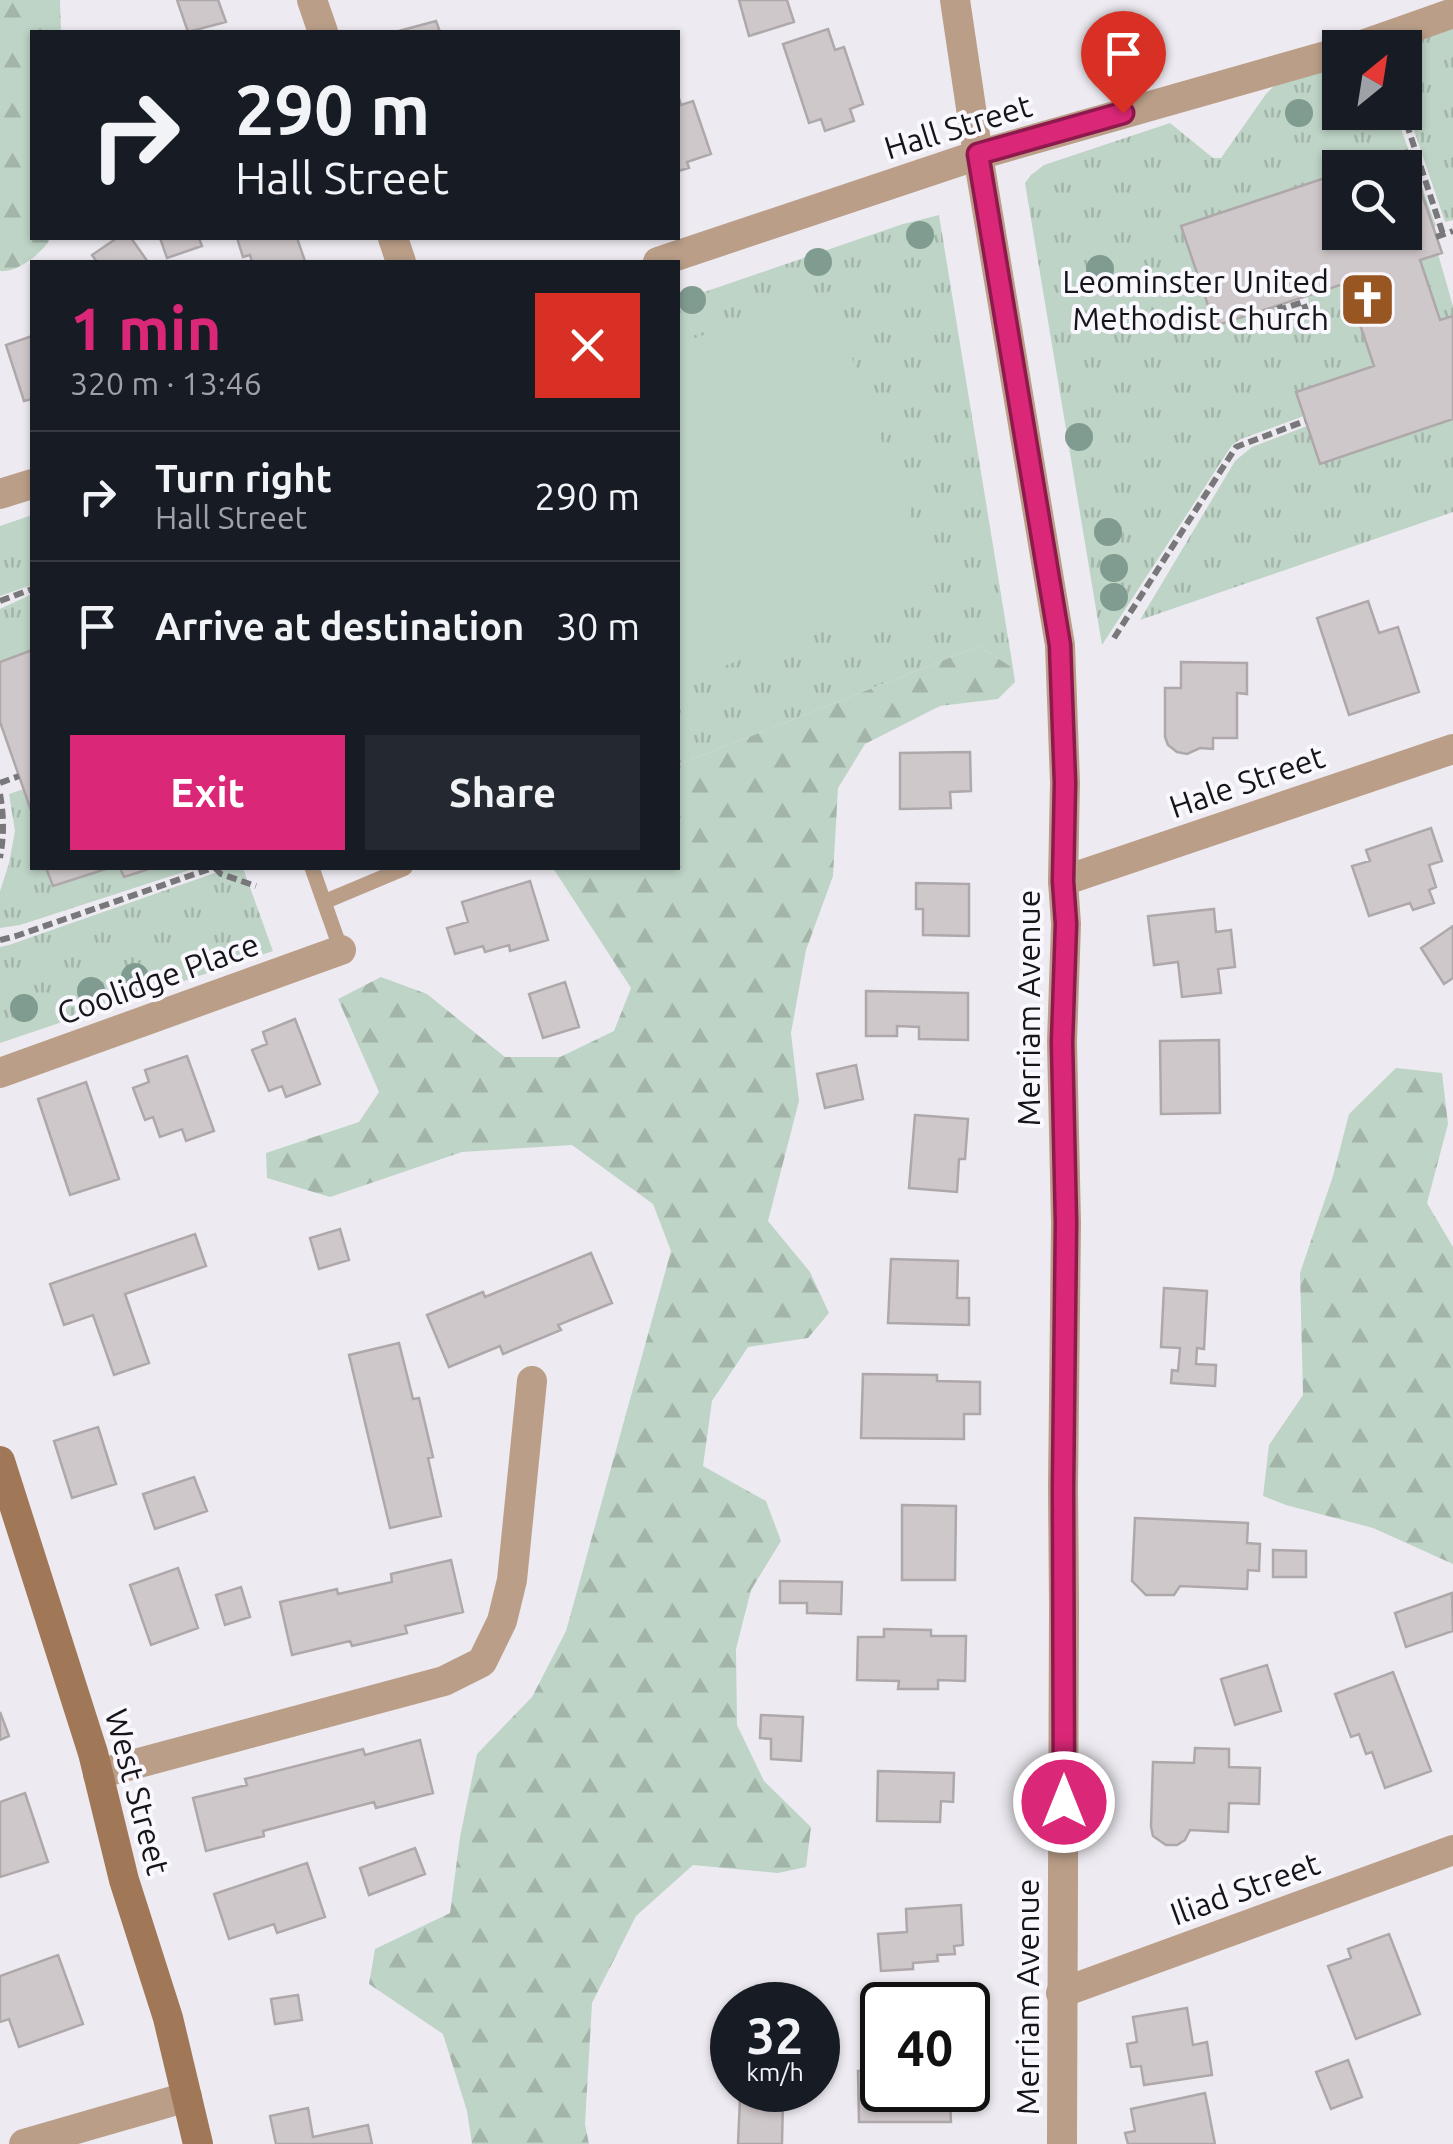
<!DOCTYPE html>
<html lang="en">
<head>
<meta charset="utf-8">
<style>
	:root { --surface:#171b24; --page:#242831; --text:#f1f3f6; --muted:#9ea1a6; --line:#363941; --accent:#db2777 }
	body { margin:0; font-family:Ubuntu,sans-serif; background:var(--page); color:var(--text); height:100vh; display:flex; flex-direction:column; font-size:38px; white-space:nowrap }
	* { box-sizing:border-box; margin:0 }
	p { font-size:32px; color:var(--muted) }
	.icon { flex:none; width:55px; height:55px; fill:none; stroke:currentColor; stroke-width:2; stroke-linecap:round; stroke-linejoin:round }
	.map { position:relative; flex:1; overflow:hidden }
	.drawer { position:absolute; left:30px; top:260px; width:650px; height:610px; display:flex; flex-direction:column; background:var(--surface); border-radius:0px; box-shadow:0 2px 8px #0004 }
	.drawer>* { flex:none }
	.banner { position:absolute; left:30px; top:30px; width:650px; height:210px; border-radius:0px; box-shadow:0 2px 8px #0004; background:#171b24; color:var(--text); overflow:hidden }
	.needle { width:65px; rotate:30deg }
	.tools { position:absolute; left:1322px; top:30px; display:grid; gap:20px }
	.tools a { display:grid; place-items:center; width:100px; height:100px; border-radius:0px; background:var(--surface); box-shadow:0 2px 8px #0004; font-size:50px }
	.speed { position:absolute; left:710px; top:1982px; display:flex; gap:20px; font-size:50px; font-weight:700; text-align:center }
	.speed>* { display:grid; place-content:center; width:130px; height:130px; border-radius:50%; background:var(--surface); box-shadow:0 2px 8px #0004; line-height:1 }
	.speed small { font-size:25px; font-weight:400 }
	.speed .limit { border:5px solid #111; border-radius:15px; background:#fff; color:#111 }
	.pin { position:absolute; display:grid; place-items:center; width:85px; height:85px; color:#fff; margin:-102px -42px; border-radius:50% 50% 50% 0; rotate:-45deg; box-shadow:0 0 10px #0007 }
	.pin .icon { rotate:45deg }
	.me { position:absolute; width:110px; margin:-55px; rotate:0deg; stroke-linejoin:round; filter:drop-shadow(0 0 8px #0008) }
	.turn { display:flex; align-items:center; gap:35px; height:210px; padding:0 40px; font-size:45px }
	.turn .icon { width:130px; height:130px; stroke-width:2.5 }
	.turn b { display:block; font-size:70px; line-height:85px }
	.round { display:grid; place-items:center; flex:none; width:105px; height:105px; border-radius:0px; background:var(--page) }
	.headline { display:flex; align-items:center; justify-content:space-between; height:170px; padding:0 40px }
	h1 { font-size:60px; font-weight:600; line-height:75px; color:var(--accent) }
	.primary-button { display:flex; gap:20px; margin-top:auto; padding:20px 40px }
	.primary-button a { flex:1; height:115px; border-radius:0px; background:var(--accent); color:#fff; font-size:40px; font-weight:600; line-height:115px; text-align:center }
	.primary-button a+a { background:var(--page); color:var(--text) }
	ul { padding:0; list-style:none }
	li { display:flex; align-items:center; gap:30px; height:130px; padding:0 40px; border-top:2px solid var(--line) }
	li div { flex:1 }
	li b { display:block; font-size:38px }
	li em { font-style:normal }
	.map>svg:first-child { display:block }
</style>
</head>
<body>
<div class="map">
<svg width="1453" height="2144" viewBox="0 0 1453 2144">
	<defs>
		<pattern id="grass-tufts" width="24" height="20" patternUnits="userSpaceOnUse" patternTransform="scale(2.5)"><rect width="24" height="20" fill="#bed4c6"/><path d="M3 7l-1-3M5 7V3M7 7l1-3M15 17l-1-3M17 17v-4M19 17l1-3" fill="none" stroke="#a3b5a9"/></pattern>
		<pattern id="forest-firs" width="22" height="20" patternUnits="userSpaceOnUse" patternTransform="scale(2.5)"><rect width="22" height="20" fill="#bed4c6"/><path d="M5 1l3.5 6h-7zM16 11l3.5 6h-7z" fill="#a3b5a9"/></pattern>
	</defs>
	<rect width="100%" height="100%" fill="#edebf1"/>
	<!-- grass -->
	<path fill="url(#grass-tufts)" d="M1453,26v194l-8,2 -34,-101 -6,-8v-56l13,-4 -5,-14z
		M1340,64v48l48,1 3,10 9,3 36,100 -2,1 -27,-77 -52,17 -15,1v5l-159,53 34,100 59,-19 5,14 10,-2 2,4 20,-6 -3,-20 -18,5 56,-19 28,83 -78,26 8,24 -63,23 -9,6 -130,200 -77,-462 6,-8 13,-10 126,-42 43,35h8l45,-64 10,-10z
		M939,215l74,453 -34,-22 -301,119v-464l225,-77z
		M1438,254l15,52v10l-13,4 -20,-60z
		M1453,419v93l-313,108 95,-159 17,-14 55,-21 13,38z
		M32,515v70l-32,11v-70z
		M32,594v56l-32,12v-53z
		M24,789l8,24v55h14l7,18 56,-18h11l4,9 28,-9h44l-176,57 -20,3v-37l9,-28 6,-32 -6,-37z
		M229,868h14l30,83 -273,92v-96l9,-2z"/>
	<!-- forest -->
	<path fill="url(#forest-firs)" d="M0,0h60l1,32h-29v206h19c-9,15 -33,35 -51,33z
		M979,646l34,22 2,14 -17,17 -58,7 -75,38 -27,44 -5,88 -27,74 -15,83 8,68 -31,120 42,51 19,41 -21,25 -60,9 -36,54 -9,65 63,35 15,40 -30,49 -15,59 1,76 27,56 47,46 -5,40 -28,6 -85,-8 -57,51 -44,87 -7,121 4,20h-117l-5,-33 -24,-77 -74,-50 6,-35 75,-36 10,-76 17,-83 55,-57 34,-66 105,-380 -18,-47 -81,-59 -110,7 -132,45 -63,-19 -1,-25 93,-31 20,-30 -41,-93 43,-22 46,17 78,63h55l54,-26 17,-43 -78,-120h125v-103z
		M1396,1068l46,5 6,51 -21,79 26,44v317l-80,-36 -87,-23 -23,-9 6,-51 34,-50 -3,-122 33,-97 16,-62z"/>
	<!-- pitch -->
	<path fill="#bed4c6" d="M828,291l108,300 -258,91v-338z"/>
	<!-- building -->
	<path fill="#cfc8ca" stroke="#afa8aa" stroke-width="2.5" d="M177,0h41l8,22 -38,10z
		M739,0h48l7,22 -45,14z
		M436,21l4,11h-45z
		M828,29l7,21 9,-3 19,57 -13,5 4,12 -29,10 -4,-12 -12,4 -26,-79z
		M678,95l3,10 12,-4 18,53 -24,8 2,6 -11,3z
		M1407,150l35,103 -22,7 20,60 13,-4v103l-133,45 -24,-72 78,-26 -28,-83 -131,43 -34,-100 159,-53v59h65v-64h-50z
		M117,238h14l17,24h-51l-5,-7z
		M160,238h39l3,8 -35,12z
		M237,238h60l8,23 -53,1 -2,-7 -7,2z
		M32,336v63l-8,2 -18,-56z
		M1368,601l11,32 19,-6 21,65 -70,23 -32,-97z
		M32,650v163l-32,-91v-60z
		M1181,662l66,1v31l-10,-1v45h-24v11l-13,-1 -13,6 -10,-2 -9,-7 -3,-8v-49h16z
		M970,752l1,39 -21,1 1,16 -51,1v-56z
		M1431,828l11,33 -13,4 7,22 -7,3 5,13 -21,7 -3,-7 -41,13 -17,-50 18,-5 -4,-11z
		M46,868h63l-56,18z
		M120,868h32l-28,9z
		M530,881l18,59 -38,11 -1,-6 -24,7 -2,-6 -28,8 -8,-26 21,-6 -6,-20z
		M916,883l53,1v52l-46,-1v-26h-7z
		M1214,909l2,23 15,-2 4,37 -17,2 3,24 -39,4 -4,-35 -24,3 -6,-49z
		M1453,926v52l-9,6 -23,-36z
		M565,982l14,45 -36,11 -14,-44z
		M866,991l102,2v47l-49,-1v-12l-22,-1v10h-31z
		M295,1019l25,65 -34,13 -4,-11 -13,5 -17,-41 15,-6 -4,-12z
		M1219,1040l1,73 -59,1 -1,-73z
		M187,1056l27,75 -28,10 -4,-12 -22,8 -7,-20 -8,3 -12,-32 16,-6 -4,-12z
		M856,1065l7,34 -38,9 -8,-34z
		M86,1082l33,97 -49,16 -32,-96z
		M915,1115l53,4 -3,40h-6l-2,33 -48,-4z
		M340,1229l9,31 -30,9 -9,-31z
		M195,1234l11,32 -81,28 24,69 -35,12 -21,-60 -29,10 -14,-41z
		M591,1253l21,50 -54,22 3,5 -58,24 -3,-8 -51,21 -22,-52 56,-23 2,5z
		M891,1259l67,2 -1,37h12v27l-81,-2z
		M1164,1288l43,3 -3,58 -7,-1 -1,16 20,1 -1,21 -44,-3 1,-13 6,1 2,-23 -19,-1z
		M399,1343l14,56 6,-1 14,59 -5,1 13,58 -51,12 -41,-173z
		M863,1374l74,1v6l43,1v32h-16v25l-103,-1z
		M98,1427l18,57 -44,14 -18,-57z
		M194,1477l13,34 -52,18 -12,-35z
		M902,1505l54,1 -1,74h-53z
		M1135,1518l113,5 -1,20 13,1 -1,27 -11,-1 -1,19 -67,-3 -6,9h-28l-14,-14z
		M1273,1550l33,1v26h-33z
		M451,1560l12,52 -58,14 2,7 -55,13 -2,-5 -58,14 -12,-53 57,-13 1,5 54,-12 -1,-8z
		M178,1568l20,60 -47,17 -21,-60z
		M780,1581l62,1 -1,32 -34,-1v-10h-27z
		M241,1587l9,30 -25,8 -9,-30z
		M1452,1593l1,38 -47,16 -11,-34z
		M884,1629l47,1v6h35l-1,45 -27,-1v9h-40l1,-8 -42,-1 1,-43h26z
		M1267,1665l14,46 -46,14 -14,-46z
		M1393,1672l38,99 -46,17 -13,-36 -6,2 -7,-20 -8,3 -16,-43z
		M0,1712l9,24 -9,4z
		M761,1715l42,2 -2,44 -30,-2v-20l-11,-1z
		M420,1740l13,53 -57,15 -2,-6 -111,29 1,5 -58,15 -13,-53 54,-13 -2,-6 118,-30 2,6z
		M1195,1748l34,1v18l31,1 -1,36 -30,-1 -1,29 -38,-2 -5,10 -8,5h-11l-13,-9 -2,-9 2,-65 41,1z
		M878,1771l76,2 -1,29 -12,-1 -1,21 -63,-1z
		M25,1793l23,69 -48,15v-75z
		M415,1848l10,26 -56,21 -9,-27z
		M307,1863l18,54 -48,16 -3,-9 -45,15 -15,-45z
		M961,1905l2,40 -9,1 1,8 -18,1 1,6 -25,2v6l-32,2 -3,-37 29,-2 -1,-23z
		M1389,1934l31,80 -64,25 -28,-73 23,-8 -3,-9z
		M58,1955l25,69 -64,23 -10,-28 -9,3v-46z
		M298,1995l4,25 -27,4 -4,-25z
		M1187,2008l6,37 14,-3 5,33 -68,10 -3,-19 -10,1 -4,-23 10,-2 -4,-25z
		M879,2045h3v45h85l1,9 -18,1 1,22h-92l-1,-51h22z
		M1348,2060l14,37 -31,12 -15,-37z
		M1205,2093l10,51h-87l-3,-11 10,-2 -4,-22z
		M740,2099l43,1 -1,44h-44z
		M308,2108l5,29 55,-12 4,19h-96l-6,-28z"/>
	<g fill="none" stroke-linecap="round" stroke-linejoin="round">
		<!-- path -->
		<path stroke="#78777a" stroke-width="6" stroke-dasharray="10 5" stroke-linecap="butt" d="M1398,112l3,9 6,4 36,109
			M1436,237l17,-6
			M1279,305l2,4 22,-7 4,11 -18,6
			M0,601l32,-12
			M1114,638l122,-191 69,-26
			M0,783l19,-7
			M0,794c4,22 4,42 0,64
			M215,868l6,6 35,12
			M0,940l16,-4 196,-68"/>
		<!-- service -->
		<path stroke="#ba9e88" stroke-width="15" d="M312,868l29,82
			M324,902l81,-34"/>
		<!-- minor -->
		<path stroke="#ba9e88" stroke-width="30" d="M312,0l11,32
			M1354,48l99,-35
			M393,238l8,24
			M658,262l320,-107 362,-103
			M0,494l32,-10
			M1063,881l390,-132
			M0,1073l341,-123
			M98,1774l346,-93 38,-19 20,-41 10,-41 20,-199
			M1061,1993l392,-143
			M24,2144l163,-47"/>
		<!-- tertiary -->
		<path stroke="#ba9e88" stroke-width="30" d="M955,0l23,155 82,490 5,138 -2,98 3,43 -4,118 4,181 -3,264 1,120 -2,537"/>
		<!-- secondary -->
		<path stroke="#a07757" stroke-width="30" d="M0,1461l93,292 31,127 44,138 30,126"/>
	</g>
	<!-- trees -->
	<g fill="#809b8f">
		<circle cx="1299" cy="113" r="14"/>
		<circle cx="920" cy="235" r="14"/>
		<circle cx="818" cy="262" r="14"/>
		<circle cx="1100" cy="269" r="14"/>
		<circle cx="692" cy="300" r="14"/>
		<circle cx="1079" cy="437" r="14"/>
		<circle cx="1108" cy="532" r="14"/>
		<circle cx="1114" cy="568" r="14"/>
		<circle cx="1114" cy="597" r="14"/>
		<circle cx="135" cy="977" r="14"/>
		<circle cx="91" cy="991" r="14"/>
		<circle cx="24" cy="1008" r="14"/>
	</g>
	<g fill="none" stroke-linecap="round" stroke-linejoin="round">
		<defs>
			<path id="route" d="M1064,1802l-1,-315 3,-264 -4,-181 4,-118 -3,-43 2,-98 -5,-138 -82,-491 145,-41"/>
		</defs>
		<!-- route casing -->
		<use href="#route" stroke="#8e194d" stroke-width="25"/>
		<!-- route -->
		<use href="#route" stroke="#db2777" stroke-width="18"/>
	</g>
	<!-- icons -->
	<defs>
		<symbol id="church-square" viewBox="-11 -11 22 22"><rect x="-9" y="-9" width="18" height="18" rx="4" fill="#975622" stroke="#faf8ff"/><path d="M-1.2-6h2.4v3.5h3.3v2.4h-3.3V6h-2.4V-.1h-3.3v-2.4h3.3Z" fill="#fff"/></symbol>
	</defs>
	<g fill-rule="evenodd">
		<use href="#church-square" x="1336" y="268" width="63" height="63"/>
	</g>
	<g text-anchor="middle" stroke-width="8" stroke-linejoin="round" paint-order="stroke">
		<!-- street labels -->
		<g font-size="32" fill="#161517" stroke="#faf8ff">
			<text transform="translate(958 127) rotate(-17)" y="11">Hall Street</text>
			<text transform="translate(1247 782) rotate(-19)" y="11">Hale Street</text>
			<text transform="translate(158 979) rotate(-20)" y="11">Coolidge Place</text>
			<text transform="translate(1029 1008) rotate(-90)" y="11">Merriam Avenue</text>
			<text transform="translate(137 1792) rotate(75)" y="11">West Street</text>
			<text transform="translate(1245 1889) rotate(-20)" y="11">Iliad Street</text>
			<text transform="translate(1028 1997) rotate(-90)" y="11">Merriam Avenue</text>
		</g>
		<!-- poi labels -->
		<g font-size="32" fill="#161517" stroke="#faf8ff" text-anchor="end">
			<text x="1329" y="293">Leominster United<tspan x="1329" dy="37">Methodist Church</tspan></text>
		</g>
	</g>
</svg>
<div class="tools">
<a><svg class="needle" viewBox="-14 -14 28 28"><path d="M0-13l5 13h-10z" fill="#e53935"/><path d="M0 13l5-13h-10z" fill="#9ea1a6"/></svg></a>
<a><svg class="icon" aria-label="search" viewBox="0 0 24 24"><circle cx="10" cy="10" r="6"/><path d="M15 15l6 6"/></svg></a>
</div>
<div class="speed"><div>32<small>km/h</small></div><div class="limit">40</div></div>
<div class="pin" style="left:1123px;top:113px;background:#d93025"><svg class="icon" aria-label="arrive" viewBox="0 0 24 24"><path d="M6 21V4h12l-3 4 3 4H6"/></svg></div>
<svg class="me" style="left:1064px;top:1802px" viewBox="-20 -20 40 40"><circle r="17" fill="#db2777" stroke="#fff" stroke-width="3"/><path d="M0-11L8 9 0 5-8 9z" fill="#fff"/></svg>
<div class="banner">
<div class="turn"><svg class="icon" aria-label="right" viewBox="0 0 24 24"><path d="M7 20v-9h11M14 6l5 5-5 5"/></svg><div><b>290 m</b>Hall Street</div></div>
</div>
<section class="drawer">
<div class="headline"><div><h1>1 min</h1><p>320 m · 13:46</p></div><a class="round" style="background:#d93025;color:#fff"><svg class="icon" aria-label="close" viewBox="0 0 24 24"><path d="M6 6l12 12M18 6L6 18"/></svg></a></div>
<ul>
<li><svg class="icon" aria-label="right" viewBox="0 0 24 24"><path d="M7 20v-9h11M14 6l5 5-5 5"/></svg><div><b>Turn right</b><p>Hall Street</p></div><em>290 m</em></li>
<li><svg class="icon" aria-label="arrive" viewBox="0 0 24 24"><path d="M6 21V4h12l-3 4 3 4H6"/></svg><div><b>Arrive at destination</b></div><em>30 m</em></li>
</ul>
<div class="primary-button"><a>Exit</a><a>Share</a></div>
</section>
</div>
</body>
</html>
